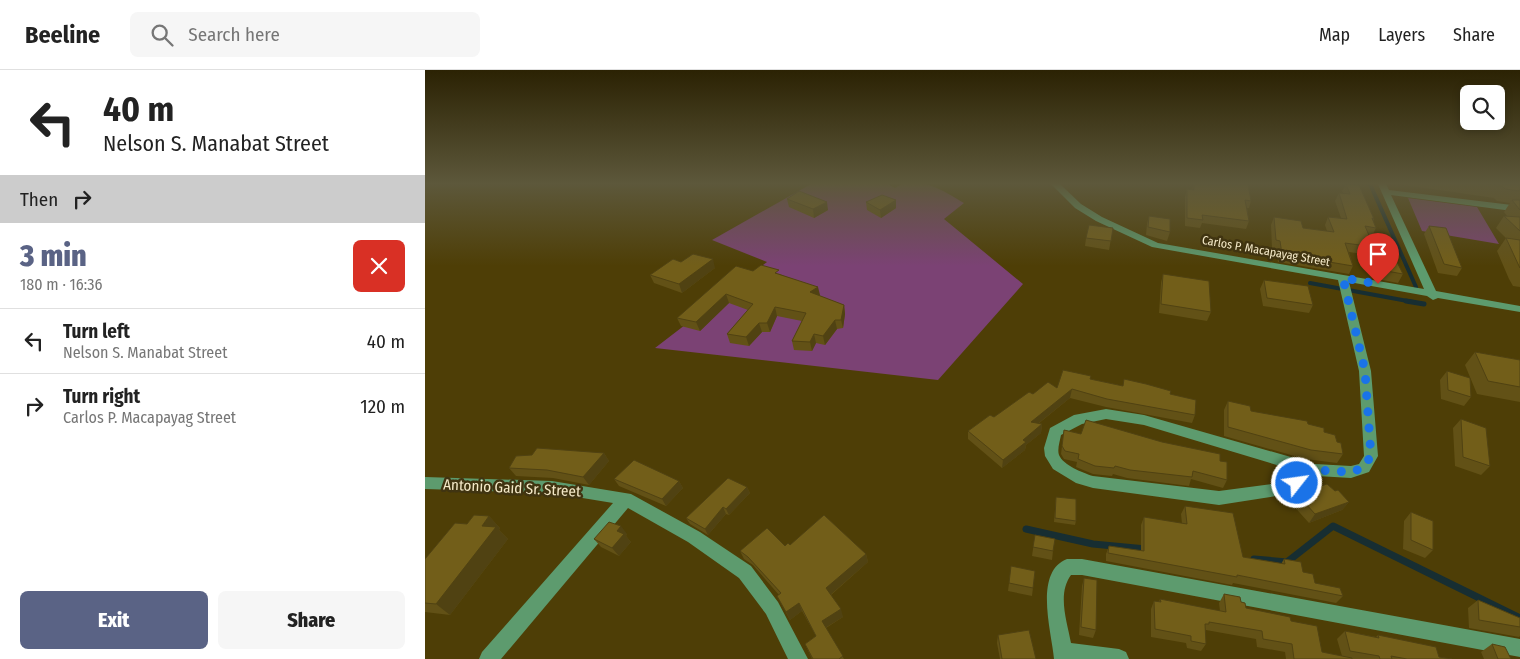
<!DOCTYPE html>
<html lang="en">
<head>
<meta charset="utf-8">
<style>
	:root { --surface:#fff; --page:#f6f6f6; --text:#222; --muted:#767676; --line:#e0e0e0; --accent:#5a6385 }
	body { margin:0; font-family:"Fira Sans Condensed",sans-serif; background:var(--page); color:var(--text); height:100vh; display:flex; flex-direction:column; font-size:19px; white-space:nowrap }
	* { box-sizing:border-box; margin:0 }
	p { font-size:16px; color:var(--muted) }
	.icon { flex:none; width:28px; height:28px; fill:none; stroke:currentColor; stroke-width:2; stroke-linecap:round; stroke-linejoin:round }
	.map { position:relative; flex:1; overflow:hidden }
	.sheet { display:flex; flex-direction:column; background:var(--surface); width:425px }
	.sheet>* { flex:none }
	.banner { background:#fff; color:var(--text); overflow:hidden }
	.fabs { position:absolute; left:1035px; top:15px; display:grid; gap:10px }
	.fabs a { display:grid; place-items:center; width:45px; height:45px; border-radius:8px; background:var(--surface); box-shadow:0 2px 8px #0003; font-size:25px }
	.pin { position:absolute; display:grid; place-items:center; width:42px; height:42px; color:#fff; margin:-51px -21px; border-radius:50% 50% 50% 0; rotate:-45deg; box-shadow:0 0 5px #0007 }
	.pin .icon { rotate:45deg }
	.me { position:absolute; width:55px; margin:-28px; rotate:60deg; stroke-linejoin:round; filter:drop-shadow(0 0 4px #0008) }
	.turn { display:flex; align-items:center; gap:18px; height:105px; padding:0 20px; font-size:22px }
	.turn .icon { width:65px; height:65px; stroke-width:2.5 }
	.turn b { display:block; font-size:35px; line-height:42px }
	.then { display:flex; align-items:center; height:48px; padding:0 20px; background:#0003; gap:10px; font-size:19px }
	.round { display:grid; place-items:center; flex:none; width:52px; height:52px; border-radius:8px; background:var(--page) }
	.summary { display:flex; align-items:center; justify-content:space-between; height:85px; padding:0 20px }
	h1 { font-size:30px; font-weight:800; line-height:38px; color:var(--accent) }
	.action { display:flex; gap:10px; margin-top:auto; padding:10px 20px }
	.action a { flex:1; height:58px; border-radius:8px; background:var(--accent); color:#fff; font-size:20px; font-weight:800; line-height:58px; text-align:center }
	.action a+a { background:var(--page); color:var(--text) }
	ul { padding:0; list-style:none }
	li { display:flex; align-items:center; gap:15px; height:65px; padding:0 20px; border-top:1px solid var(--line) }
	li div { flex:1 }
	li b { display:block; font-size:19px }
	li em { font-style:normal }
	header { display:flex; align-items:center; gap:30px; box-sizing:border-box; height:70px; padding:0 25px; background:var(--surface); border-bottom:1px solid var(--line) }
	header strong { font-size:24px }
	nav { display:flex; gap:28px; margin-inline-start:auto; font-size:18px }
	.search { width:350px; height:45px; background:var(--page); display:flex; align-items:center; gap:12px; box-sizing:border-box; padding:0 18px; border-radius:8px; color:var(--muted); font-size:19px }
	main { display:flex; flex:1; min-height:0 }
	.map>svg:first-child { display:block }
</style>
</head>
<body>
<header>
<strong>Beeline</strong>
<div class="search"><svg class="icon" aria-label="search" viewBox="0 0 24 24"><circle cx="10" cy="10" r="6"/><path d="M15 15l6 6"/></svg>Search here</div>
<nav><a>Map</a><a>Layers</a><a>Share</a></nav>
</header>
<main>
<section class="sheet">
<div class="banner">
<div class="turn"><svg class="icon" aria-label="left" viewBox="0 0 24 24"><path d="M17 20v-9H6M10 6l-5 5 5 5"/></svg><div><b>40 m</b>Nelson S. Manabat Street</div></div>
<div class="then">Then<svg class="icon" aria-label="right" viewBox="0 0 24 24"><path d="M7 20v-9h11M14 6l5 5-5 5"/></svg></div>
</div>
<div class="summary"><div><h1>3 min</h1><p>180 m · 16:36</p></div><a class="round" style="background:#d93025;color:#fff"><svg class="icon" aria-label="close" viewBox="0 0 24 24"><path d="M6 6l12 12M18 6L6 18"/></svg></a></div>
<ul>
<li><svg class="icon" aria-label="left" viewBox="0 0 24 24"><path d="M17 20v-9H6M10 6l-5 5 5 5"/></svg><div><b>Turn left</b><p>Nelson S. Manabat Street</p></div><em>40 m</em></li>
<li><svg class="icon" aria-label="right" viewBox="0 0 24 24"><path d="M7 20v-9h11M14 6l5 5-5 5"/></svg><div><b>Turn right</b><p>Carlos P. Macapayag Street</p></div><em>120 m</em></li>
</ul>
<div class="action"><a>Exit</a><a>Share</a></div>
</section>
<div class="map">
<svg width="1095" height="589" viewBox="0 0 1095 589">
	<rect width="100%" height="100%" fill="#4e3e06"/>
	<!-- green -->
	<path fill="#7b4274" d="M386,114h77l7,4c21,-16 50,4 69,15l-20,16 79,65 -85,96 -283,-32 112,-86 -55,-22z
		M983,128l69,9 22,37 -77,-13z"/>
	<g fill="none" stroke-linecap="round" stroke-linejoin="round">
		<!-- stream-far2 -->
		<path stroke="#172e32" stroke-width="4" d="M945,114l46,103
			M885,213l103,19"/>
		<!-- stream-far1 -->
		<path stroke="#172e32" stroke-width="5" d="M981,231l18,3"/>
		<!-- stream -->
		<path stroke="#172e32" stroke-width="7" d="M601,459l67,15 53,5
			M829,489l33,3 46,-36 187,92"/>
		<!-- minor -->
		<path fill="#5d9b6e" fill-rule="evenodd" d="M626,114h9l21,20 21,13 56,26 266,46 -46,-105h8l3,6 131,16v6l-129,-17 45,96 84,15v6l-82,-14 -5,2 -6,-4 -78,-14 22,89 7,85 -9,16 -18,6 -34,-2 -34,19 -64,10 -126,-17 -17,-5 -23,-14 -8,-13 -1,-8 6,-20 24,-13 32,-6 38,6 171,49 36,2 8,-2 5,-8 -5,-85 -21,-91 -186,-33 -56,-26 -21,-13zM681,349l38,6 156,47 -20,11 -61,8 -126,-15c-10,-3 -30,-11 -34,-21 -2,-6 1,-14 2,-20l21,-11z
			M0,407l127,4 79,13 69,38 51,34 27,36 30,57h-20l-22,-45 -27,-36 -51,-36 -60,-34 -127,151h-22l3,-7 131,-149 -61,-10 -127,-4z
			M642,489h15l438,80v18l-438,-82h-11c-14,19 -4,46 0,68l48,6 7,3 3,7h-75c-2,-26 -21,-87 13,-100z"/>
	</g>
	<!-- wall -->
	<path fill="#625116" d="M769,114l57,17 -2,7h-2l2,13 -3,8 -44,-6 -2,5 -15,-2v-29l2,-8h5z
		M921,114l28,35 -1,2 3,7 -4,8 -3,-1 5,12 -4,8 -21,-3 4,14 -4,8 -71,-12 -2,-13 -4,-1 -1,-23 3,-8 29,11 24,3 -2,-6 3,-8 13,1 -6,-17 4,-8h4l-1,-2z
		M973,114h122v103l-7,-1 -4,-7 -12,-28 9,-13 -10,-10 8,-12h3l-3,-4 6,-9 -13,-2 -3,-3z
		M362,129l41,11 -14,8 -25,-11z
		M471,130v8l-15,10 -14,-8 -1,-8z
		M724,146l21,16 -3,9 -21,-6 1,-11z
		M1004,156l33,42 -5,8 -19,-3 -14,-39z
		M688,158l-4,22 -24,-4 1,-8z
		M950,185l28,19 -5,9 -21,-4 -7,-15z
		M256,192l34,6 -33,25 -28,-10 -4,-8z
		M328,201l27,3 40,21 -1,1 25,9 1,9 -2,14 -6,1 -12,16 -9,-2 -4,8 -18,-1 -2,-9 10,-20 -25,-5 -7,16h-8l-13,14 -19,-3 -3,-9 21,-24 -19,-7 -29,28 -19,-5 -4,-8z
		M738,204l48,38 -4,9 -48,-8 2,-30z
		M839,210l49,25 -4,8 -46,-7 -3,-17z
		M1050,282l45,8v42l-43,-8 -12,-29z
		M1022,301l24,26 -7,9 -23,-7 -1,-19z
		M665,309l33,7 47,8 25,21 -3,8 -86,-16 -36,-9 -32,26h4l-1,9 -15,12 -1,5 -23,18 -34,-29v-8l26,-14 39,-23z
		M803,331l23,10 57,13 16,8 13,10 6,12 -6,9 -32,-4 -81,-23v-26z
		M1036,349l29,47 -9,9 -26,-9 -2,-38z
		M639,360l17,4 139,27 7,19 -4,8 -32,-9 -2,7 -62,-8 -14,-4 -1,2 -19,-2 -17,-7 1,-5 -13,-3 -3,-5z
		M179,383l5,8 -20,24 -36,-7 -37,-2 -7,-8z
		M189,409l65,2 4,7 -17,18 -47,-20z
		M322,417l3,6 -21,22 -3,-1 -18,21 -18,-11 -4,-6z
		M910,421l14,11 -7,8 -33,13 -18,-20 6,-9z
		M631,427l20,24 -1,4 -21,-3z
		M760,436l58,51 38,7 3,-5 19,13 12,11 28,13 -7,7 -103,-20 -1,2 -126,-24v-7l3,-8 32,5v-26l3,-8 38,7 -1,-10z
		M986,442l22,38 -8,8 -22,-9 1,-28z
		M64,446l11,12 -1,2 9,9 -58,76 -25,-3v-53l42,-35z
		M202,464l-1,2 5,6 -12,14 -18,-9 -7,-8z
		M610,465l18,16 -1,9 -20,-4z
		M365,475l76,9 2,8 -37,33 12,22 -17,11 18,31h-32l-7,-15 11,-8 -14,-25 -12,9 -13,-24 2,-1 -26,-30 -9,-6 -4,-8z
		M610,501l-3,25 -24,-5 1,-8z
		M659,508l12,52 -3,8 -14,-3 3,-49z
		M799,524l17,8 5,6 45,13 31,31 20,4 -5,-17 8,-8 31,6 2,-2 61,22 13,2h-166l-1,-7 -28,-5 -1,-8 -50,-9 -1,1 1,13 -5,7 -14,-3 -1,-5 -35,-6v-28l3,-8 5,1 1,-3 60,12 -1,-8z
		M1053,530l42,18v18l-1,1 -50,-9 -1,-20z
		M573,565l38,24h-36l-3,-16z
		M1067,574l19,15h-27l-3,-7z"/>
	<!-- shaded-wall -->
	<path fill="#504212" d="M471,130v8l-15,10 -1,-8z
		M402,132l1,8 -14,8 -1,-9z
		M288,189l2,9 -33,25 -3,-9z
		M393,217l2,8 -8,6 -2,-9z
		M301,224l3,9 -29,28 -4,-9z
		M419,235l1,9 -2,14 -2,-8z
		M350,237l2,9 -7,16 -3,-9z
		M410,250l2,9 -12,16 -2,-9z
		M334,253l3,9 -13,14 -3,-9z
		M389,264l2,9 -4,8 -2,-9z
		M647,319l-2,9 -40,32 1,-8z
		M617,354l-1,9 -15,12 -1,5 -23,18 1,-8 20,-20z
		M179,383l5,8 -20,24 -6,-8z
		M254,411l4,7 -17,18 -4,-7z
		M322,417l3,6 -21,22 -3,-6z
		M924,432l-7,8 -33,13 6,-9z
		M298,437l3,7 -18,21 -3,-6z
		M64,446l11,12 -1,2 9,9 -58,76 -14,-11 46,-78z
		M196,456l6,8 -1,2 5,6 -12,14 -7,-8 5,-17z
		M441,484l2,8 -39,34 -3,-8z
		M374,533l3,8 -12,9 -4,-8z
		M416,539l2,8 -18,11 -3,-7z"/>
	<!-- building -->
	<path fill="#725e19" stroke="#504212" d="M769,114h54l3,17 -6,-1 4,21 -47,-6 1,5 -16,-2v-29l7,1z
		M921,114l13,1 15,34 -2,-1 4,10 -11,-2 9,21 -29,-4 8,23 -71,-12 -2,-13 -4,-1 -2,-23 27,4 2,7 31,4 -6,-15 19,2 -8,-26 11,1z
		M1063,114h32v7l-15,-2 -3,-3z
		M374,121l28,11 -14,7 -26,-10z
		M457,125l14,5 -16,10 -14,-8z
		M1087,130h8v10z
		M724,146l21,3v13l-22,-5z
		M1079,146l16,1v14z
		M664,155l24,3 -2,13 -25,-3z
		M1004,156l17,2 16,40 -18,-4z
		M1081,168l14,2v28l-1,-2z
		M268,184l20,5 -34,25 -29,-9 23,-16 8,3z
		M950,185l20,3 8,16 -22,-4z
		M336,195l18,5 -4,3 43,14 -8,5 34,13 -3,15h-6l-12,16 -9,-2 -4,8 -18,-1 14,-28 -31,-6 -8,16h-8l-13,14 -19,-3 26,-30 -27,-10 -30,28 -19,-4 59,-52 17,5z
		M738,204l46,7 2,31 -50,-8z
		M839,210l44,6 5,19 -46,-7z
		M1050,282l45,8v27l-32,-6z
		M638,300l28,6 -1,3 33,7 1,-7 22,5 25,7 -1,3 26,6 -1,15 -88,-16 -35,-10 -41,33 11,2 -19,16 3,2 -23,18 -35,-29 22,-16 4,2 35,-25 4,2 15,-12 9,6z
		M1022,301l23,7 1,19 -23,-7z
		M803,331l22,5 1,5 56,10 1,3 16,4v4l11,3 2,7 4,1 2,11 -32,-4 -83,-23z
		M1036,349l25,9 4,38 -27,-9z
		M661,350l76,22 58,12v7l7,1v18l-34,-9 -1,6 -62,-7 -15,-4 -1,2 -19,-2 -17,-7 1,-5 -14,-3 -3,-5 2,-16 17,4z
		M112,378l67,5 -21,24 -36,-7 -38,-2 7,-12 16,-1z
		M209,390l45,21 -17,18 -48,-20z
		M303,408l19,9 -21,22 -3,-2 -18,22 -19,-11z
		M902,414l8,7 3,-1 11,12 -34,12 -18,-20z
		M631,427l20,2v22l-21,-3z
		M760,436l48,7 10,44 42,7 -1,-5 17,3 2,10 10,2 2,9 25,5 3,8 -106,-21v2l-129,-24 1,-7 35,5v-34l43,7z
		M986,442l22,9v29l-22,-10z
		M49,445l15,1 -7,10 14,1 -60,77 -11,-1v-44l30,-36 12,1z
		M399,445l42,39 -40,34 15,21 -19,12 21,35 -4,3h-26l-8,-15 11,-8 -17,-33 -13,9 -9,-16 4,-3 -33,-36 -8,-6 27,-23 18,18 3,-3 2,2z
		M184,452l12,4 -4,5 7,3 -12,14 -18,-9z
		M610,465l20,4 -2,12 -20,-4z
		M586,496l24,5 -2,17 -24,-5z
		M659,508l13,2 -1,50 -15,-3z
		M799,524l16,3 1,5 4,1 1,5 44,9 1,4 26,5 5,26 30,6v1h-58l-2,-15 -29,-5 -1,-8 -53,-9v2h-4l1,20 -15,-3v-5l-36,-7 -1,-28 7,1 -1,-3 66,13z
		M1053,530l42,18v9l-41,-7z
		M604,560l7,29h-34l-4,-24z
		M920,561l34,7 -1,-3 58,12 3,10 13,2h-45l-16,-3 1,3h-12l-1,-3 -29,-5z
		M1067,574l13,3 6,12h-13z"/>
	<!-- sky -->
	<linearGradient id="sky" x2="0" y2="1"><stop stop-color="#2b2203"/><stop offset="0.58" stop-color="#5d583b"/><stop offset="1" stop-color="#5d583b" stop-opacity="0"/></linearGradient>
	<rect width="1095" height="196" fill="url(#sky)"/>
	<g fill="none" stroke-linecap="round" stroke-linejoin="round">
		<!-- route -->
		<path stroke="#1a73e8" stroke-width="9" stroke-dasharray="0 16.2" d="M872,413l18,-13 36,2 12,-4 8,-12 -6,-85 -22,-93 35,6"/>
	</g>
	<g text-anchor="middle" stroke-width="5" stroke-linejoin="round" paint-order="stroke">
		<!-- street labels -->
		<g font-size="12" fill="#f4e9c8" stroke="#403411">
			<text transform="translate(841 181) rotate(10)" y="4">Carlos P. Macapayag Street</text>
		</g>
		<!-- near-street labels -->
		<g font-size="15" fill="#f4e9c8" stroke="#403411">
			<text transform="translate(87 418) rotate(3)" y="5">Antonio Gaid Sr. Street</text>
		</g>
	</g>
</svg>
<div class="fabs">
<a><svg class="icon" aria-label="search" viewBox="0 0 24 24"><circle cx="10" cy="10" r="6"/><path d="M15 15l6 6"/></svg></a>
</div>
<div class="pin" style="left:953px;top:214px;background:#d93025"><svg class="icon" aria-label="arrive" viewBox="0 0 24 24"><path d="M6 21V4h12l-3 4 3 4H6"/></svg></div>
<svg class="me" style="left:872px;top:413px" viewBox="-20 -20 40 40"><circle r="17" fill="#1a73e8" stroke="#fff" stroke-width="3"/><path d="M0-11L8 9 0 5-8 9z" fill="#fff"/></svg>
</div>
</main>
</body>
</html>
